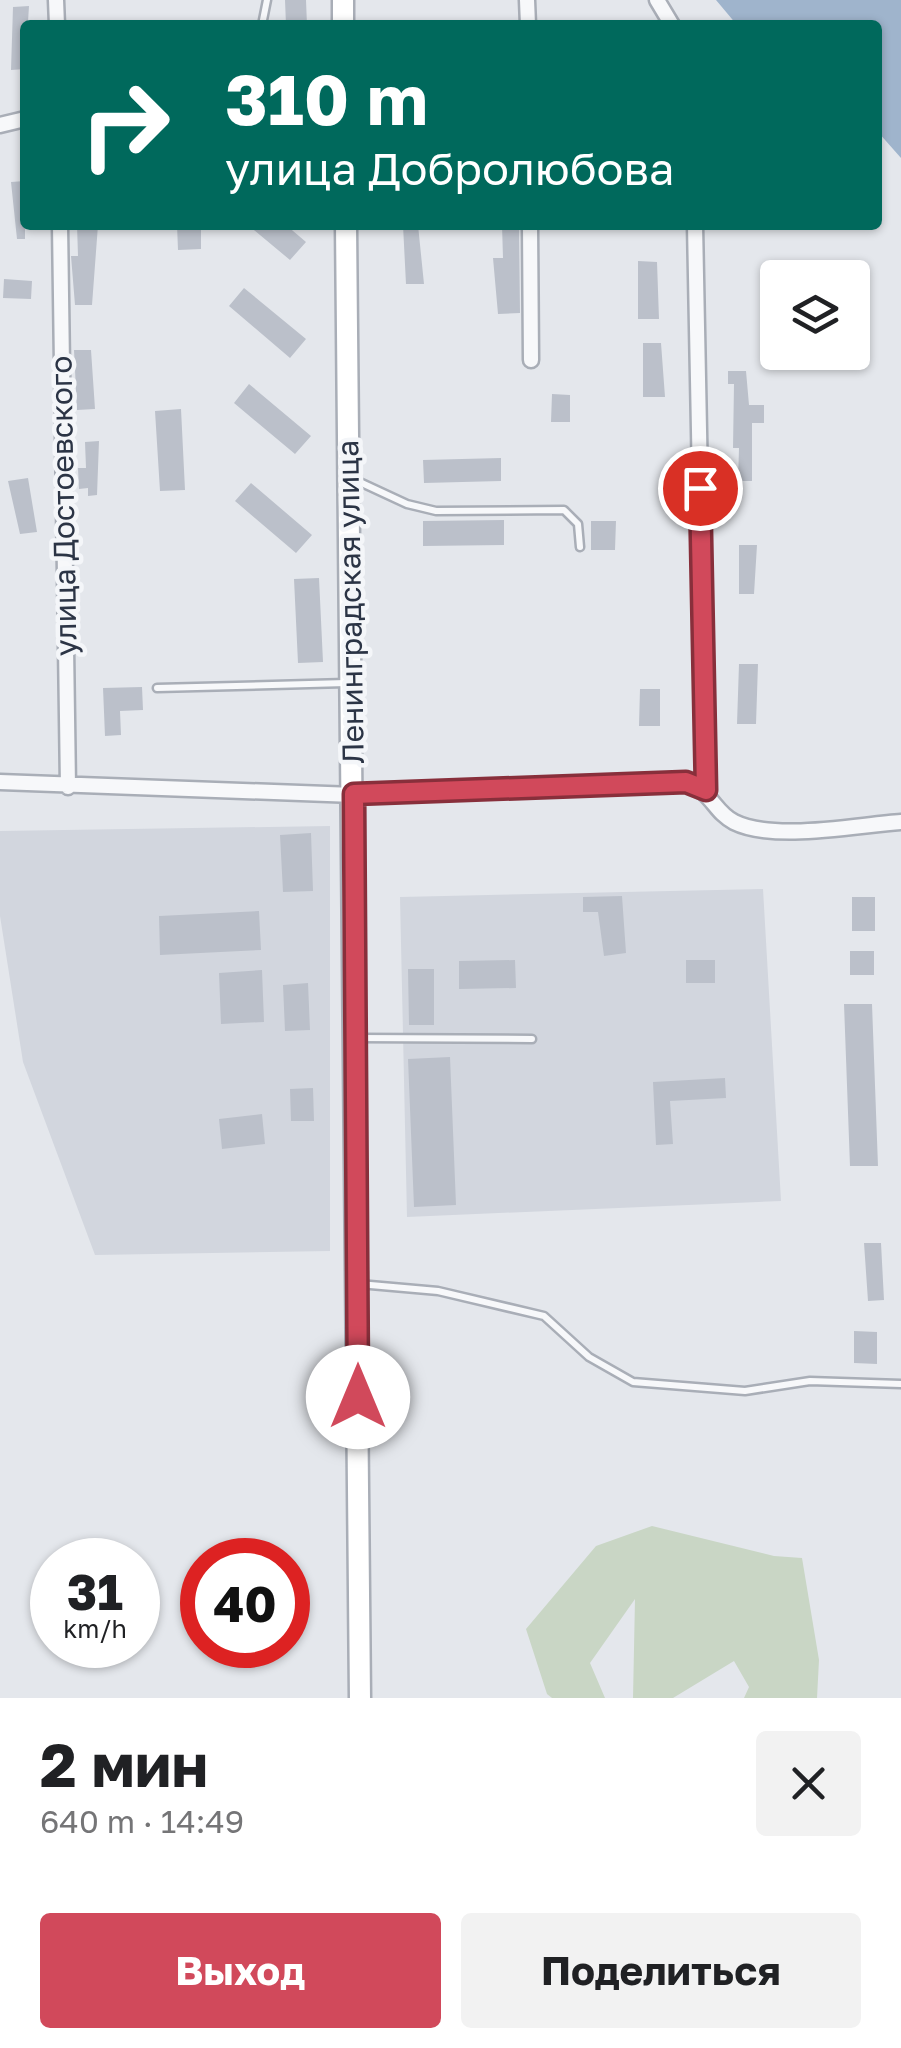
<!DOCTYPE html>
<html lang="ru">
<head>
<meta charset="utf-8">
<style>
	:root { --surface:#fff; --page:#f2f2f2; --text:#202124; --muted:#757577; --accent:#d1495b }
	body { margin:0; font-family:"Golos Text",sans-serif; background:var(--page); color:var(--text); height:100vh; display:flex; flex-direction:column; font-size:38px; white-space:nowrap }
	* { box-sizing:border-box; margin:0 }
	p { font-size:32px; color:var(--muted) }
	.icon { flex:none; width:55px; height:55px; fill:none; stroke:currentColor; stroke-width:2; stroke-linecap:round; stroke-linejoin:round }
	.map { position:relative; height:1698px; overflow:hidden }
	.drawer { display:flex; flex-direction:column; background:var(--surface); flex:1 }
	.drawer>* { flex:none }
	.hud { position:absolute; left:20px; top:20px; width:862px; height:210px; border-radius:10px; box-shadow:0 2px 8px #0004; background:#00695c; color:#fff; overflow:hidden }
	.tools { position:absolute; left:760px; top:260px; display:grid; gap:20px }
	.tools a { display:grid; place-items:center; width:110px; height:110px; border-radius:10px; background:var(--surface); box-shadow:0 2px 8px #0004; font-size:50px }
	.speed { position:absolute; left:30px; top:1538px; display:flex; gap:20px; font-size:50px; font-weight:700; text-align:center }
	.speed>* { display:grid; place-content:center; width:130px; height:130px; border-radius:50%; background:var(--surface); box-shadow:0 2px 8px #0004; line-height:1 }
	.speed small { font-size:25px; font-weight:400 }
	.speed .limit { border:15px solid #d22; background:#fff; color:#111 }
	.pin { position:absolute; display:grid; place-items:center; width:85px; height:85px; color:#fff; margin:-42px; border:5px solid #fff; border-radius:50%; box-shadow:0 2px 10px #0007 }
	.me { position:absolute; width:110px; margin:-55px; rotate:0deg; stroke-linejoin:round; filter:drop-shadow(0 0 8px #0008) }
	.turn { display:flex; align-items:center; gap:35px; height:210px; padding:0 40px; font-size:45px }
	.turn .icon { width:130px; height:130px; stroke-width:2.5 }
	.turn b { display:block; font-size:70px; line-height:85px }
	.round { display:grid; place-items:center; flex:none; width:105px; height:105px; border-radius:10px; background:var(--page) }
	.summary { display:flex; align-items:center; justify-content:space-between; height:170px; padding:0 40px }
	h1 { font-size:60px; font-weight:700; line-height:75px }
	.primary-button { display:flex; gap:20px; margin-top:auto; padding:20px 40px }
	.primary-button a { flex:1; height:115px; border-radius:10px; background:var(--accent); color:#fff; font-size:40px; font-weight:700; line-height:115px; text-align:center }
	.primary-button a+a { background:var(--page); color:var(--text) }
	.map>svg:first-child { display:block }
</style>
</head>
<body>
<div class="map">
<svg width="901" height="1698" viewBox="0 0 901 1698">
	<rect width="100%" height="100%" fill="#e4e7ec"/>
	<!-- built -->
	<path fill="#d2d6de" d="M330,826v425l-235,4 -72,-193 -23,-146v-85z
		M763,889l18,312 -374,16 -7,-320z"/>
	<!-- green -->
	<path fill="#c9d6c5" d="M652,1526l122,30 28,2 17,102 -2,38h-73l5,-11 -15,-26 -61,37h-40l2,-99 -45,64 15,35h-53l-5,-4 -21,-65 70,-83z"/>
	<!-- water -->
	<path fill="#9fb4cc" d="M716,0h185v158l-23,-26v-107h-141z"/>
	<!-- building -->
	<path fill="#bbc0ca" d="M285,0h21l1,25h-21z
		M29,6l-4,63 -14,1 2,-63z
		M25,181v58h-8l-6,-57z
		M77,225h21l-6,80h-17l-4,-49h7z
		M177,225h24v24l-23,1z
		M248,225h38l20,17 -16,18z
		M403,225h15l6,59h-18z
		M502,225h17l1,88 -22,1 -5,-56h10z
		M638,261l19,1 2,57h-21z
		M4,279l28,2 -1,18 -28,-1z
		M244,288l62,51 -16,19 -61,-52z
		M643,343h18l4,54h-22z
		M74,350h17l4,59 -18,1z
		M728,371h18l3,34h15v18h-12v58h-14l1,-33h-6l1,-64h-6z
		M249,384l62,52 -16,18 -61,-51z
		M552,394l18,1v27h-19z
		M181,409l4,81 -25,1 -5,-80z
		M99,441l-2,54 -9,1v-8l-9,1 -1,-21h8l-1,-26z
		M501,458v23l-77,2 -1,-23z
		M28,478l9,54 -17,2 -12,-53z
		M251,483l61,52 -16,18 -61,-52z
		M504,520v25l-81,1v-25z
		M591,521h25l-1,29h-24z
		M739,545h18l-3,49h-15z
		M319,578l4,84 -25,1 -4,-84z
		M739,664h19l-2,60h-19z
		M142,687l1,23 -23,1 1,24 -16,1 -2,-48z
		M640,689h20v37h-21z
		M311,833l2,58 -30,1 -3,-57z
		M622,896l4,57 -22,3 -6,-44h-15v-15z
		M852,897h23v34h-23z
		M259,911l2,39 -101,5 -1,-39z
		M850,951h24v24h-24z
		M515,960l1,28 -57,1v-28z
		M686,960h29v23h-29z
		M408,969h26v56h-25z
		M262,970l2,52 -43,2 -2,-51z
		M308,983l2,47 -25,1 -2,-46z
		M844,1004h28l6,162h-28z
		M450,1057l6,148 -42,2 -6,-148z
		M725,1078l1,20 -56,3 3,43 -17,1 -3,-63z
		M313,1088l1,33h-23l-1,-32z
		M262,1114l3,30 -43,5 -3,-30z
		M864,1243h17l3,57 -16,1z
		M854,1331l23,1v32l-23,-1z"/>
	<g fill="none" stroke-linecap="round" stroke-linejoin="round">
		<defs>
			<path id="lane" d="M262,25l5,-25
				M351,478l56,26 29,7 128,-1 14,14 2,23
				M157,688l189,-5
				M357,1038l175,1
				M359,1284l79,7 106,25 45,41 44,25 112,9 65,-10 91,3"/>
			<path id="street" d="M56,0l1,25
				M527,0l1,25
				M657,0l15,25
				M0,125l25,-6
				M60,225l8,562
				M530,225l1,135
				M695,225l11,564
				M0,782l354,13 332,-12c27,9 27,28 48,39 40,20 123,3 167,0"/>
			<path id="secondary" d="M343,0v25
				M346,225l14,1473"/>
		</defs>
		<!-- lane casing -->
		<use href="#lane" stroke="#a9aeb7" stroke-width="11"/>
		<!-- street casing -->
		<use href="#street" stroke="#a9aeb7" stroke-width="19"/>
		<!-- secondary casing -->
		<use href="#secondary" stroke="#a9aeb7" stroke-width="25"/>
		<!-- lane -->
		<use href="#lane" stroke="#f7f8fa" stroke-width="6"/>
		<!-- street -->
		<use href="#street" stroke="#f7f8fa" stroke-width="14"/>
		<!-- secondary -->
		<use href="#secondary" stroke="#fff" stroke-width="20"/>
	</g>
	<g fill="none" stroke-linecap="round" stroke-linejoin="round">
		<defs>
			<path id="route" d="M358,1397l-4,-603 332,-12 20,8 -6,-302"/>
		</defs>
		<!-- route casing -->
		<use href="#route" stroke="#882f3b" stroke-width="25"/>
		<!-- route -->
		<use href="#route" stroke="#d1495b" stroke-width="18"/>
	</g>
	<g text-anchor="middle" stroke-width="9" stroke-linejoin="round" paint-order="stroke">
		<!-- street labels -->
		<g font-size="30" fill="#2b3445" stroke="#f4f6f9">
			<text transform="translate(64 506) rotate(-91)" y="10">улица Достоевского</text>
			<text transform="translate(351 602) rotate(-91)" y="10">Ленинградская улица</text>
		</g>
	</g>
</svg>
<div class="tools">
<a><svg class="icon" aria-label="layers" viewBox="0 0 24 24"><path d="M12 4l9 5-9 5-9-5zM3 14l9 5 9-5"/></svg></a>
</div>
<div class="speed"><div>31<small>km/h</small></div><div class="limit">40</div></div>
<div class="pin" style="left:700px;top:488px;background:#d93025"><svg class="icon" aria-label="arrive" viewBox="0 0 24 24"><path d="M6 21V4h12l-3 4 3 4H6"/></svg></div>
<svg class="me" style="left:358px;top:1397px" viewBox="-20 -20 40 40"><circle r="19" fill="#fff"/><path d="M0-13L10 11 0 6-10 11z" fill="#d1495b"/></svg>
<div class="hud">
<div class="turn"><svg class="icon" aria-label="right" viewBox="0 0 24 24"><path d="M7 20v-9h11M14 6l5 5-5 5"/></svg><div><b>310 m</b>улица Добролюбова</div></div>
</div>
</div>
<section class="drawer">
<div class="summary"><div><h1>2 мин</h1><p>640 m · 14:49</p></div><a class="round"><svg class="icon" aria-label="close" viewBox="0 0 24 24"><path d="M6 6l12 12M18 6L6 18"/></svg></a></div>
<div class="primary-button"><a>Выход</a><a>Поделиться</a></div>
</section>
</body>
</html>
